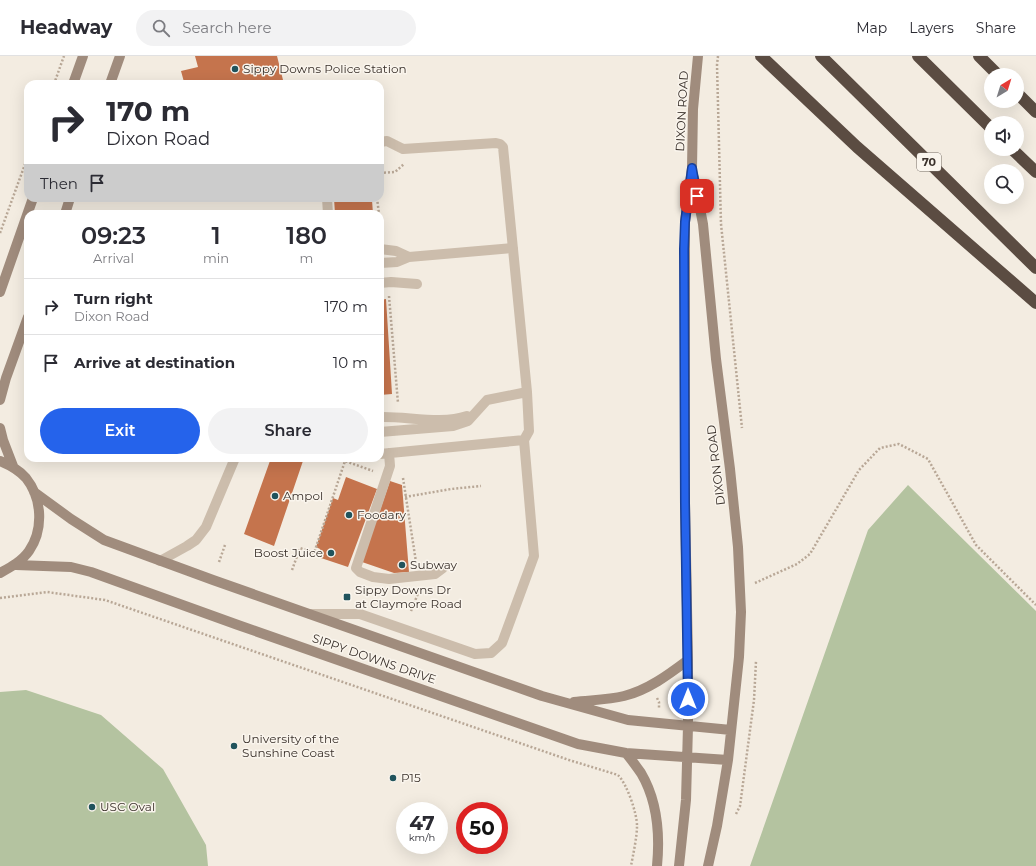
<!DOCTYPE html>
<html lang="en">
<head>
<meta charset="utf-8">
<style>
	:root { --surface:#fff; --page:#f2f2f3; --text:#2b2b33; --muted:#7c7c81; --line:#e1e1e2; --accent:#2563eb }
	body { margin:0; font-family:Montserrat,sans-serif; background:var(--page); color:var(--text); height:100vh; display:flex; flex-direction:column; font-size:15px; white-space:nowrap }
	* { box-sizing:border-box; margin:0 }
	p { font-size:13px; color:var(--muted) }
	.icon { flex:none; width:22px; height:22px; fill:none; stroke:currentColor; stroke-width:2; stroke-linecap:round; stroke-linejoin:round }
	.map { position:relative; flex:1; overflow:hidden }
	.details { position:absolute; left:24px; top:154px; width:360px; height:252px; display:flex; flex-direction:column; background:var(--surface); border-radius:12px; box-shadow:0 4px 16px #0002 }
	.details>* { flex:none }
	.hud { position:absolute; left:24px; top:24px; width:360px; height:122px; border-radius:12px; box-shadow:0 4px 16px #0002; background:#fff; color:var(--text); overflow:hidden }
	.needle { width:26px; rotate:38deg }
	.fabs { position:absolute; left:984px; top:12px; display:grid; gap:8px }
	.fabs a { display:grid; place-items:center; width:40px; height:40px; border-radius:50%; background:var(--surface); box-shadow:0 4px 16px #0002; font-size:20px }
	.speed { position:absolute; left:396px; top:746px; display:flex; gap:8px; font-size:20px; font-weight:700; text-align:center }
	.speed>* { display:grid; place-content:center; width:52px; height:52px; border-radius:50%; background:var(--surface); box-shadow:0 4px 16px #0002; line-height:1 }
	.speed small { font-size:10px; font-weight:400 }
	.speed .limit { border:6px solid #d22; background:#fff; color:#111 }
	.pin { position:absolute; display:grid; place-items:center; width:34px; height:34px; color:#fff; margin:-17px; border-radius:8px; box-shadow:0 2px 6px #0006 }
	.me { position:absolute; width:44px; margin:-22px; rotate:0deg; stroke-linejoin:round; filter:drop-shadow(0 0 3px #0008) }
	.turn { display:flex; align-items:center; gap:14px; height:84px; padding:0 16px; font-size:18px }
	.turn .icon { width:52px; height:52px; stroke-width:2.5 }
	.turn b { display:block; font-size:28px; line-height:34px }
	.then { display:flex; align-items:center; height:38px; padding:0 16px; background:#0003; gap:8px; font-size:15px }
	.eta { display:flex; justify-content:space-evenly; align-items:center; height:68px; text-align:center }
	.eta b { font-size:24px; font-weight:600; line-height:28px }
	.button { display:flex; gap:8px; margin-top:auto; padding:8px 16px }
	.button a { flex:1; height:46px; border-radius:24px; background:var(--accent); color:#fff; font-size:16px; font-weight:600; line-height:46px; text-align:center }
	.button a+a { background:var(--page); color:var(--text) }
	ul { padding:0; list-style:none }
	li { display:flex; align-items:center; gap:12px; height:56px; padding:0 16px; border-top:1px solid var(--line) }
	li div { flex:1 }
	li b { display:block; font-size:15px }
	li em { font-style:normal }
	header { display:flex; align-items:center; gap:24px; box-sizing:border-box; height:56px; padding:0 20px; background:var(--surface); border-bottom:1px solid var(--line) }
	header strong { font-size:19px }
	nav { display:flex; gap:22px; margin-inline-start:auto; font-size:14px }
	.search { width:280px; height:36px; background:var(--page); display:flex; align-items:center; gap:10px; box-sizing:border-box; padding:0 14px; border-radius:22px; color:var(--muted); font-size:15px }
	.map>svg:first-child { display:block }
</style>
</head>
<body>
<header>
<strong>Headway</strong>
<div class="search"><svg class="icon" aria-label="search" viewBox="0 0 24 24"><circle cx="10" cy="10" r="6"/><path d="M15 15l6 6"/></svg>Search here</div>
<nav><a>Map</a><a>Layers</a><a>Share</a></nav>
</header>
<div class="map">
<svg width="1036" height="810" viewBox="0 0 1036 810">
	<rect width="100%" height="100%" fill="#f3ece1"/>
	<!-- green -->
	<path fill="#b4c3a0" d="M908,429l128,126v255h-286l118,-336z
		M26,634l75,25 62,54 43,76 2,21h-208v-174z"/>
	<!-- building -->
	<path fill="#c5744d" d="M195,0h82l7,28h-106l6,-2 -3,-11 17,-4z
		M334,142h40l1,2h-3l1,14h-38z
		M386,243l6,95 -12,1v-95z
		M271,402h33l-30,88 -30,-12z
		M346,421l31,12 -29,78 -30,-10 2,-8 -4,-2 17,-49 5,2z
		M390,425l12,4 7,87 -15,1 -32,-11z"/>
	<g fill="none" stroke-linecap="round" stroke-linejoin="round">
		<!-- path -->
		<path stroke="#b8a796" stroke-width="2.5" stroke-dasharray="2 2" stroke-linecap="butt" d="M718,0l-1,9 4,159 21,204
			M54,28l10,-28
			M380,117l15,-1 9,-8
			M377,142l2,16
			M380,162l2,16
			M0,177l28,-77
			M389,240l9,107
			M403,422l13,84
			M405,441l46,-8 30,-3
			M219,506l6,-17
			M292,514l8,-22 14,5 31,-92 28,10
			M755,527l42,-19 13,-10 49,-84 21,-22 19,-4 29,15 48,86 60,60
			M0,542l47,-6 58,8 464,160 49,15c9,9 19,38 19,51 0,11 -4,29 -6,40
			M411,555l8,-20
			M657,642l2,4v6
			M736,758l4,-8 14,-106 2,-39"/>
		<!-- lane -->
		<path stroke="#ccbdac" stroke-width="10" d="M327,142l1,16
			M380,193l16,2 13,6
			M380,207l17,-1 12,-5 104,-9
			M380,227l11,-1 26,2
			M380,361c27,-1 61,8 87,-1
			M380,376l73,-6 15,-5 19,-21 40,-8
			M389,397l1,13 -34,102 4,4 13,5 16,2 46,-5 8,-6
			M380,398l144,-14
			M160,505l27,-15 9,-6 10,-13 29,-69
			M310,558h50l115,40 16,-1 11,-10 32,-87 -10,-116 5,-9 -2,-39 -24,-245 -3,-3 -4,-1 -93,6 -16,-8 -7,1"/>
		<!-- secondary -->
		<path stroke="#a08c7d" stroke-width="10" d="M73,28l10,-28
			M110,28l10,-28
			M694,122l9,46 13,135 14,110 8,78 3,65 -2,45 -11,103 -11,66 -9,40
			M65,158l5,-16
			M0,236l33,-94
			M0,344l6,-22 22,-61
			M0,372l3,12 10,26
			M0,405c10,4 19,9 26,17 16,20 18,51 3,73 -7,10 -18,16 -29,22
			M34,436l37,27 33,21 109,40 329,116 86,24 103,10
			M16,509l55,2 20,5 147,53 340,119 48,9 102,7
			M574,646c16,-2 34,-2 50,-6 24,-6 44,-21 64,-36
			M626,697c5,6 10,13 15,20 16,27 19,62 16,93
			M679,810l7,-66 2,-74v-66l-3,-157v-281l7,-54 1,-59 5,-53"/>
		<!-- highway -->
		<path stroke="#5b4c42" stroke-width="12" d="M761,0l96,91 179,156
			M821,0l215,212
			M918,0l73,72
			M979,0l19,19
			M1017,37l19,19
			M1012,93l24,23"/>
	</g>
	<g fill="none" stroke-linecap="round" stroke-linejoin="round">
		<defs>
			<path id="route" d="M688,643l-3,-196 -1,-254 1,-27 7,-54 5,28"/>
		</defs>
		<!-- route casing -->
		<use href="#route" stroke="#184099" stroke-width="10"/>
		<!-- route -->
		<use href="#route" stroke="#2563eb" stroke-width="7"/>
	</g>
	<!-- markers -->
	<g fill="#20535c" stroke="#faf5ed" stroke-width="1.5">
		<circle cx="235" cy="13" r="4"/>
		<circle cx="275" cy="440" r="4"/>
		<circle cx="349" cy="459" r="4"/>
		<circle cx="331" cy="497" r="4"/>
		<circle cx="402" cy="509" r="4"/>
		<rect x="343" y="537" width="8" height="8" rx="2"/>
		<circle cx="234" cy="690" r="4"/>
		<circle cx="393" cy="722" r="4"/>
		<circle cx="92" cy="751" r="4"/>
	</g>
	<g text-anchor="middle" stroke-width="3" stroke-linejoin="round" paint-order="stroke">
		<!-- shield labels -->
		<rect fill="#faf5ed" stroke="#746c65" stroke-width="1" x="917" y="97" width="24" height="18" rx="3"/>
		<g font-size="11" font-weight="bold" fill="#3a312b">
			<text x="929" y="110">70</text>
		</g>
		<!-- poi labels -->
		<g font-size="12" fill="#3a312b" stroke="#faf5ed" text-anchor="start">
			<text x="243" y="17">Sippy Downs Police Station</text>
			<text x="283" y="444">Ampol</text>
			<text x="357" y="463">Foodary</text>
			<text x="323" y="501" text-anchor="end">Boost Juice</text>
			<text x="410" y="513">Subway</text>
			<text x="355" y="538">Sippy Downs Dr<tspan x="355" dy="14">at Claymore Road</tspan></text>
			<text x="242" y="687">University of the<tspan x="242" dy="14">Sunshine Coast</tspan></text>
			<text x="401" y="726">P15</text>
			<text x="100" y="755">USC Oval</text>
		</g>
		<!-- street labels -->
		<g font-size="12" fill="#3a312b" stroke="#faf5ed">
			<text transform="translate(682 55) rotate(-87)" y="4">DIXON ROAD</text>
			<text transform="translate(716 409) rotate(-97)" y="4">DIXON ROAD</text>
			<text transform="translate(374 603) rotate(19)" y="4">SIPPY DOWNS DRIVE</text>
		</g>
	</g>
</svg>
<div class="fabs">
<a><svg class="needle" viewBox="-14 -14 28 28"><path d="M0-13l5 13h-10z" fill="#e53935"/><path d="M0 13l5-13h-10z" fill="#7c7c81"/></svg></a>
<a><svg class="icon" aria-label="sound" viewBox="0 0 24 24"><path d="M4 9h4l5-4v14l-5-4H4zM17 9q2 3 0 6"/></svg></a>
<a><svg class="icon" aria-label="search" viewBox="0 0 24 24"><circle cx="10" cy="10" r="6"/><path d="M15 15l6 6"/></svg></a>
</div>
<div class="speed"><div>47<small>km/h</small></div><div class="limit">50</div></div>
<div class="pin" style="left:697px;top:140px;background:#d93025"><svg class="icon" aria-label="arrive" viewBox="0 0 24 24"><path d="M6 21V4h12l-3 4 3 4H6"/></svg></div>
<svg class="me" style="left:688px;top:643px" viewBox="-20 -20 40 40"><circle r="17" fill="#2563eb" stroke="#fff" stroke-width="3"/><path d="M0-11L8 9 0 5-8 9z" fill="#fff"/></svg>
<div class="hud">
<div class="turn"><svg class="icon" aria-label="right" viewBox="0 0 24 24"><path d="M7 20v-9h11M14 6l5 5-5 5"/></svg><div><b>170 m</b>Dixon Road</div></div>
<div class="then">Then<svg class="icon" aria-label="arrive" viewBox="0 0 24 24"><path d="M6 21V4h12l-3 4 3 4H6"/></svg></div>
</div>
<section class="details">
<div class="eta">
<div><b>09:23</b><p>Arrival</p></div>
<div><b>1</b><p>min</p></div>
<div><b>180</b><p>m</p></div>
</div>
<ul>
<li><svg class="icon" aria-label="right" viewBox="0 0 24 24"><path d="M7 20v-9h11M14 6l5 5-5 5"/></svg><div><b>Turn right</b><p>Dixon Road</p></div><em>170 m</em></li>
<li><svg class="icon" aria-label="arrive" viewBox="0 0 24 24"><path d="M6 21V4h12l-3 4 3 4H6"/></svg><div><b>Arrive at destination</b></div><em>10 m</em></li>
</ul>
<div class="button"><a>Exit</a><a>Share</a></div>
</section>
</div>
</body>
</html>
